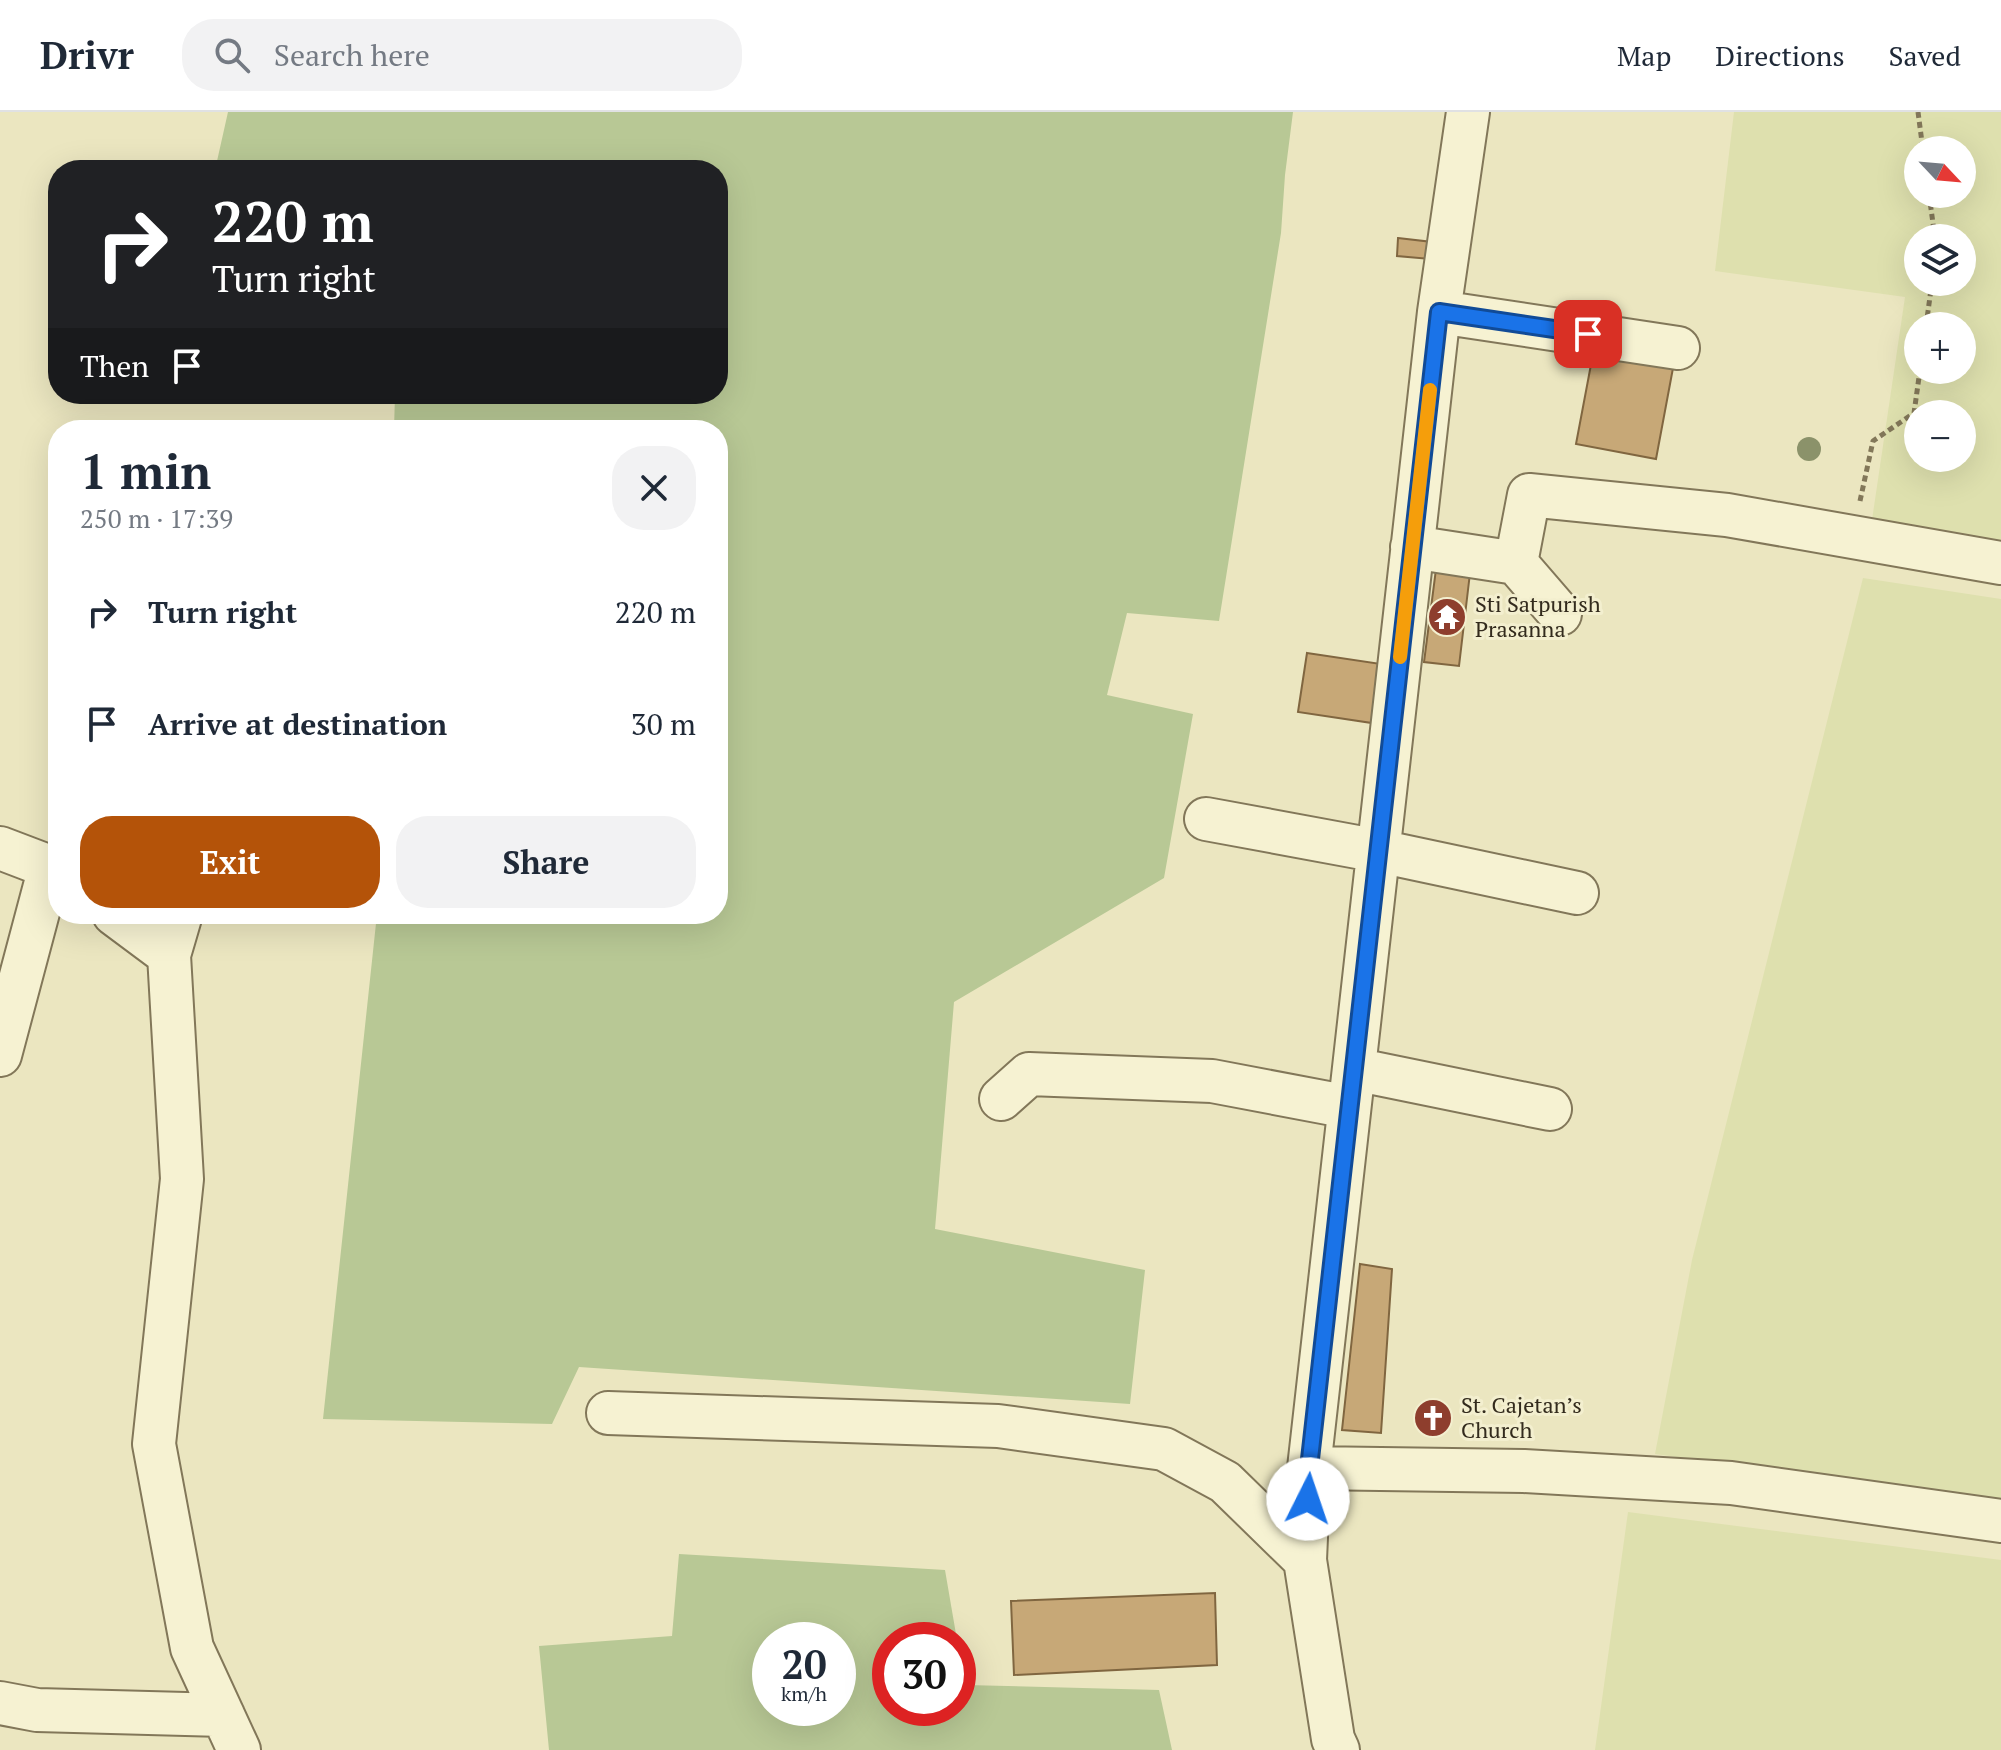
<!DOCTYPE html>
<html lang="en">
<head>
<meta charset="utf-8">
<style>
	:root { --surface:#fff; --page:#f2f2f3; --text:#1f2937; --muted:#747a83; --line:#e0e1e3; --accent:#b45309 }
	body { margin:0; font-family:"PT Serif",serif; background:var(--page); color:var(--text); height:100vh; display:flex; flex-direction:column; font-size:30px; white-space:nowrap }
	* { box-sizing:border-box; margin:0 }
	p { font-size:26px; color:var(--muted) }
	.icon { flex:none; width:44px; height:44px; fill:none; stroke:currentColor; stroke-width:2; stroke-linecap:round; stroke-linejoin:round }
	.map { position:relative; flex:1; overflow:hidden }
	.panel { position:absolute; left:48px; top:308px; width:680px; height:504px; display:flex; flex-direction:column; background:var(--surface); border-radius:32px; box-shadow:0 8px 32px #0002 }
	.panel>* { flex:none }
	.banner { position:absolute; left:48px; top:48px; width:680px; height:244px; border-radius:32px; box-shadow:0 8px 32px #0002; background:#202124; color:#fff; overflow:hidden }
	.needle { width:52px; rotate:116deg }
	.fabs { position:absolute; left:1904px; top:24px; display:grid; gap:16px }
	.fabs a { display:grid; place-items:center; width:72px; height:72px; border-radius:50%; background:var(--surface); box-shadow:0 8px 32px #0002; font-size:40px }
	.speed { position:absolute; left:752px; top:1510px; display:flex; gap:16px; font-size:40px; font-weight:700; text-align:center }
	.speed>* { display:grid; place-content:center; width:104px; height:104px; border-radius:50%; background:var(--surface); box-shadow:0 8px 32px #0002; line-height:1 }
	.speed small { font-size:20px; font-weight:400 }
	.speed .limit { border:12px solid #d22; background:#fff; color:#111 }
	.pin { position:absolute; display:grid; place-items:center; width:68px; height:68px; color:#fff; margin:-34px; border-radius:16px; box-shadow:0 4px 12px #0006 }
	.me { position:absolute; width:88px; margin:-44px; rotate:4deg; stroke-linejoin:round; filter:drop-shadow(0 0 6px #0008) }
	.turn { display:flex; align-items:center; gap:28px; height:168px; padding:0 32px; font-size:36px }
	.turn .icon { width:104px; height:104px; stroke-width:2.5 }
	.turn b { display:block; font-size:56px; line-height:68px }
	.then { display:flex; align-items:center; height:76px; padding:0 32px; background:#0003; gap:16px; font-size:30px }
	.round { display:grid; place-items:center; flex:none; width:84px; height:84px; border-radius:32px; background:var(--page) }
	.head { display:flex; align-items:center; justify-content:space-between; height:136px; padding:0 32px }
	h1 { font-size:48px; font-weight:600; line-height:60px }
	.cta { display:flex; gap:16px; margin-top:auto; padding:16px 32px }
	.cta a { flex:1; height:92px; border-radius:32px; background:var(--accent); color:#fff; font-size:32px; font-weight:600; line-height:92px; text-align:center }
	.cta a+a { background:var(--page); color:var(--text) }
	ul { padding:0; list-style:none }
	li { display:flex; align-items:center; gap:24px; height:112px; padding:0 32px }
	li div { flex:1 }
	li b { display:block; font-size:30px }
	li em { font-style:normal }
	header { display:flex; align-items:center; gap:48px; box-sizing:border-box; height:112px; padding:0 40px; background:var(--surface); border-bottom:2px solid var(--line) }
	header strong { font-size:38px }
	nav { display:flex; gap:44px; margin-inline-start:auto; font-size:28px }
	.search { width:560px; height:72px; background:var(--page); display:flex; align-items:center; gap:20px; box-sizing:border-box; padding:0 28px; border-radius:32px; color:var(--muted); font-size:30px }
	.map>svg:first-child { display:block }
</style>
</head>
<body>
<header>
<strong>Drivr</strong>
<div class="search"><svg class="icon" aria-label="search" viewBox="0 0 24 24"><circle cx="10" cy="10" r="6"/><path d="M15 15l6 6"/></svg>Search here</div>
<nav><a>Map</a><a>Directions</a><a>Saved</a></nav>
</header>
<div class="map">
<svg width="2001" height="1638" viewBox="0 0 2001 1638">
	<rect width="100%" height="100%" fill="#ebe6c0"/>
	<!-- farmland -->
	<path fill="#dee0ae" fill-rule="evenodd" d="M1734,0h267v429l-129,-21 33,-223 -190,-26zM1918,38h44v44h-44zM1918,126h44v44h-44zM1918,214h44v44h-44zM1918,302h44v44h-44z
		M1863,466l138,21v904l-346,-49 37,-194z
		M1628,1400l373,48v190h-406z"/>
	<!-- green -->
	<path fill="#b8c895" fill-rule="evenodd" d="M228,0h1065l-8,63 -4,58 -62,388 -92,-8 -20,82 86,19 -29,164 -210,124 -19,227 210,41 -15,134 -551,-37 -27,57 -229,-5 54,-505h341v-484h-324l1,-36h323v-224h-503z
		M679,1442l266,16 12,70h-67v68h68v-65l8,42 193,5 13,60h-623l-10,-104 133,-10zM770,1528h68v68h-68z"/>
	<!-- building -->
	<path fill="#c7a877" stroke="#806640" stroke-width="2" d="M1398,126l34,4 -2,17 -33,-3z
		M1593,242l80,14 -17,91 -80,-15z
		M1436,457l34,4 -11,93 -35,-4z
		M1307,541l74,11 -9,59 -74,-11z
		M1360,1152l32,5 -11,164 -39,-3z
		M1215,1481l2,72 -203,10 -3,-74z"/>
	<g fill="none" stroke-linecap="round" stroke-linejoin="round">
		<defs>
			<path id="minor" d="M1439,200l239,36
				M1412,435l104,16 13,-68 198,20 274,48
				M1516,451l44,51
				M1206,707l173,32 198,42
				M0,736l50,19 8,6
				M114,802l55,41 13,224 -28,265 38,204 47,102
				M169,843l12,-41
				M0,943l50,-188
				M1354,957l196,40
				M1001,987l28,-25 183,7 137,26
				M608,1301l390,13 166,23 61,33 80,78
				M1309,1356l215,3 207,12 270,38
				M0,1591l37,7 186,5
				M1338,1638l-5,-11 -28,-179 4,-92 130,-1156 29,-200"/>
		</defs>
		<!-- minor casing -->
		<use href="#minor" stroke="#827759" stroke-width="46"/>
		<!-- path -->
		<path stroke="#827759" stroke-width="5" stroke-dasharray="6 4" stroke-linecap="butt" d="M1918,0l5,38
			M1929,82l6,44
			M1926,214l6,-44
			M1860,389l13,-60 41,-28 6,-43"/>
		<!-- minor -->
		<use href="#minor" stroke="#f6f2d2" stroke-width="42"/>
	</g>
	<!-- trees -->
	<circle fill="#8b926a" cx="1809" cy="337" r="12"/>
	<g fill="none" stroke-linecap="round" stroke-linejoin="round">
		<defs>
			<path id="route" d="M1308,1387l1,-31c41,-386 88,-771 130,-1156l149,22"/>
		</defs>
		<!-- route casing -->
		<use href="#route" stroke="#114b97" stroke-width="20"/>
		<!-- route -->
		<use href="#route" stroke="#1a73e8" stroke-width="14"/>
		<!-- slow -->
		<path stroke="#f59e0b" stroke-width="14" d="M1400,545l30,-267"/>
	</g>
	<!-- icons -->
	<defs>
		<symbol id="temple-disc" viewBox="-11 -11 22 22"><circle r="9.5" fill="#8e3e2d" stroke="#f3efcf"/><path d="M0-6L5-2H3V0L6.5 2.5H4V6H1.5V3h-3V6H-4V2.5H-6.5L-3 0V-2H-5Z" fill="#fff"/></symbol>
		<symbol id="church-disc" viewBox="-11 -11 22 22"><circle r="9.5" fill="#8e3e2d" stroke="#f3efcf"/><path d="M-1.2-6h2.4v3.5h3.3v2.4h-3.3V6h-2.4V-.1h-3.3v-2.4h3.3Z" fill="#fff"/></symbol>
	</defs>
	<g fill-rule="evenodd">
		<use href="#temple-disc" x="1425" y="483" width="44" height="44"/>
		<use href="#church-disc" x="1411" y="1284" width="44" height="44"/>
	</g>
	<g text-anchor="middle" stroke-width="6" stroke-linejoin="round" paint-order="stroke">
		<!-- poi labels -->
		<g font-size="22" fill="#332b1d" stroke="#f3efcf" text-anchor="start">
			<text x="1475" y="500">Sti Satpurish<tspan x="1475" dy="25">Prasanna</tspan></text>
			<text x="1461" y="1301">St. Cajetan’s<tspan x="1461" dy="25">Church</tspan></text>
		</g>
	</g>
</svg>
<div class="fabs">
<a><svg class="needle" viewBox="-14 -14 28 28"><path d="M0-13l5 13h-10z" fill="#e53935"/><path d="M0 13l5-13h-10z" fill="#747a83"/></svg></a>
<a><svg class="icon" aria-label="layers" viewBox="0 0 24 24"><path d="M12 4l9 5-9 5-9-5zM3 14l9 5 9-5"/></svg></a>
<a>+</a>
<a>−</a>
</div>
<div class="speed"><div>20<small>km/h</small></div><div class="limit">30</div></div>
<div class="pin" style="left:1588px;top:222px;background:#d93025"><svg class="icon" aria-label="arrive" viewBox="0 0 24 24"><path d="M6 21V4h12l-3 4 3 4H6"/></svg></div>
<svg class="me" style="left:1308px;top:1387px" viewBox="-20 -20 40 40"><circle r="19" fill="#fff"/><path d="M0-13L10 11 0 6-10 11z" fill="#1a73e8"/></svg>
<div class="banner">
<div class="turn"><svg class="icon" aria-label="right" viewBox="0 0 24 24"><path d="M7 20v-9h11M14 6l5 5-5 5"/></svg><div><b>220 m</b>Turn right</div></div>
<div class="then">Then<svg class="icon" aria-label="arrive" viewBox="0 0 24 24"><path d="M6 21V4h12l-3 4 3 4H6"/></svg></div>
</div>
<section class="panel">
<div class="head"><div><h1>1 min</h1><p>250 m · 17:39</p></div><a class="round"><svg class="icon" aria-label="close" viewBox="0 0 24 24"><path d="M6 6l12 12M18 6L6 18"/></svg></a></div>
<ul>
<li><svg class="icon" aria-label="right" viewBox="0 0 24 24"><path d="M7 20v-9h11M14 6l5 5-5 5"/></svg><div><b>Turn right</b></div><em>220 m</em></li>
<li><svg class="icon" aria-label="arrive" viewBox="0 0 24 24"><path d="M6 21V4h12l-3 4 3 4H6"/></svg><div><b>Arrive at destination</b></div><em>30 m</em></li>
</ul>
<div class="cta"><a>Exit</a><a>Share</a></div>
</section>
</div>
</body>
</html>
